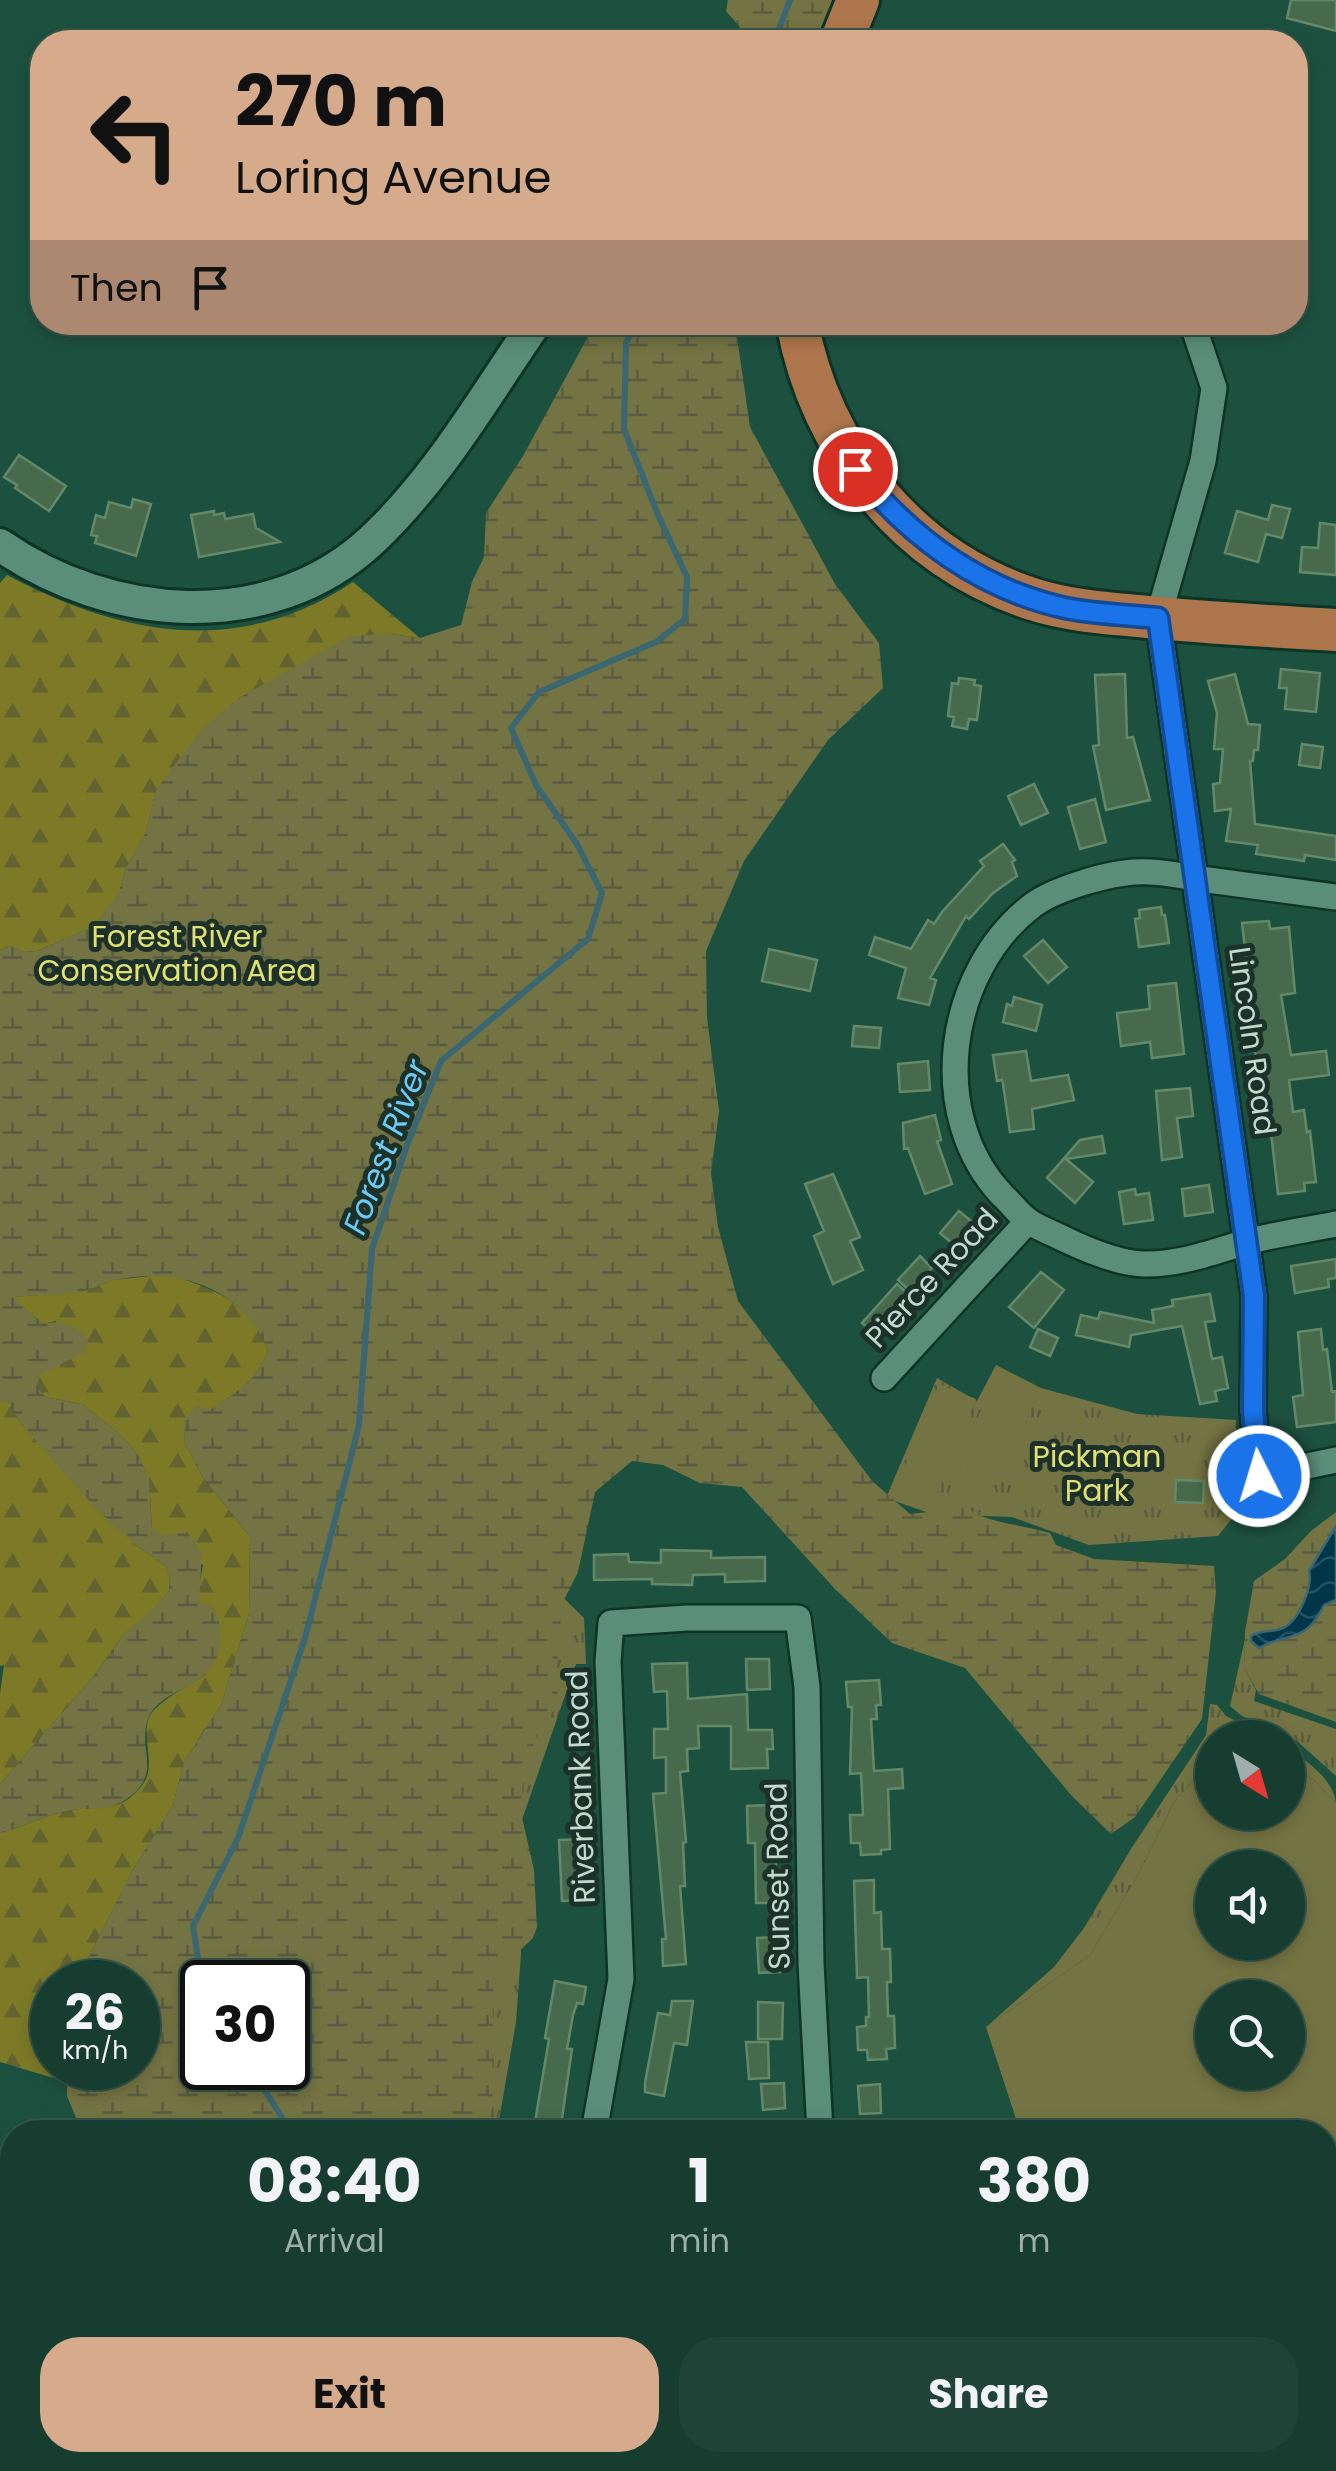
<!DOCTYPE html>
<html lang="en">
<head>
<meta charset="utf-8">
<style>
	:root { --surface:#163d2f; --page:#1f4437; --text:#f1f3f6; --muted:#9eaeaa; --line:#35564b; --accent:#d6ab8b }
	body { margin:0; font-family:Poppins,sans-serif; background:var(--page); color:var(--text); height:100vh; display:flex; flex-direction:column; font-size:38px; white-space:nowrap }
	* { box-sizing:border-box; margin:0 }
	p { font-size:32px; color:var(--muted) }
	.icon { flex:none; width:55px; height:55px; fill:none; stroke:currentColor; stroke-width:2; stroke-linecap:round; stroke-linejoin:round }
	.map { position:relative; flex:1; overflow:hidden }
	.side { position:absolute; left:0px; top:2120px; width:1338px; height:352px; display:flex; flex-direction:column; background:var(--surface); border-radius:40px 40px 0 0; box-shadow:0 5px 15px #0003,0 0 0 2px var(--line) }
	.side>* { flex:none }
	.banner { position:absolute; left:30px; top:30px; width:1278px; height:305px; border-radius:40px; box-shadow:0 5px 15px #0003,0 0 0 2px var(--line); background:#d6ab8b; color:#111; overflow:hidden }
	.needle { width:65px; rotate:143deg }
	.buttons { position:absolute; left:1195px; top:1720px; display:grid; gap:20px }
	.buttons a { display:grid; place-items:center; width:110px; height:110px; border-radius:50%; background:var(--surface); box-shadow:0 5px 15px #0003,0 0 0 2px var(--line); font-size:50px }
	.speed { position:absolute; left:30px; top:1960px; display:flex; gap:20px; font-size:50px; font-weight:700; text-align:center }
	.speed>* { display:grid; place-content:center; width:130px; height:130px; border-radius:50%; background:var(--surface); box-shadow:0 5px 15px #0003,0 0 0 2px var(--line); line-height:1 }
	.speed small { font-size:25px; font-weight:400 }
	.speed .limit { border:5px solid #111; border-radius:15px; background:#fff; color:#111 }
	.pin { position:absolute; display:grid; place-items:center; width:85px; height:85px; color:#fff; margin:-42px; border:5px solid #fff; border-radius:50%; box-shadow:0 2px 10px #0007 }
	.me { position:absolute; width:110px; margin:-55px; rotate:355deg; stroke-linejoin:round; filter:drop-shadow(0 0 8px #0008) }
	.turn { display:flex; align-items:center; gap:35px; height:210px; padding:0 40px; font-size:45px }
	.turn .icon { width:130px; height:130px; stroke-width:2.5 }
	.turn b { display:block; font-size:70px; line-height:85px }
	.then { display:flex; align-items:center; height:95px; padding:0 40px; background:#0003; gap:20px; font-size:38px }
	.eta { display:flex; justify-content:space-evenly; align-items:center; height:170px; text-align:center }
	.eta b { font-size:60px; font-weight:700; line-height:70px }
	.primary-button { display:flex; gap:20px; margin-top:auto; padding:20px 40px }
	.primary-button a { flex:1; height:115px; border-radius:40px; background:var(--accent); color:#111; font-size:40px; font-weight:700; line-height:115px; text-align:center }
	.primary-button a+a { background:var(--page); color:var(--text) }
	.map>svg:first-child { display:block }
</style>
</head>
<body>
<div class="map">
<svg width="1336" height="2471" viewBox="0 0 1336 2471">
	<defs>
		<pattern id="grass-tufts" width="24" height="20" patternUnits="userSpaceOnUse" patternTransform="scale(2.5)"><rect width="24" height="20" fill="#747343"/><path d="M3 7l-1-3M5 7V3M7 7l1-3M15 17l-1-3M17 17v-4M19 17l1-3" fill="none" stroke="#5a5c41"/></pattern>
		<pattern id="forest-firs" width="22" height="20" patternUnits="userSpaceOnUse" patternTransform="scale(2.5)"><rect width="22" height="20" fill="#7c7a27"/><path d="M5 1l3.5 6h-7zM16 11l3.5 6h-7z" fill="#626330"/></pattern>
		<pattern id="wetland-marsh" width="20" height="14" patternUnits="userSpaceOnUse" patternTransform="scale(2.5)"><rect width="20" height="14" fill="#747343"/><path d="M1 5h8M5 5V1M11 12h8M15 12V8" fill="none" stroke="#5a5c41"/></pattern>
		<pattern id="water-waves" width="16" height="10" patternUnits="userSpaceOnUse" patternTransform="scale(2.5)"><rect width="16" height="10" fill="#003649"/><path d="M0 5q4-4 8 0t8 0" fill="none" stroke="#235262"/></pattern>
	</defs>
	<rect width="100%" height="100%" fill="#1d513f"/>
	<!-- grass -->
	<path fill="url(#grass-tufts)" d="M996,1365l45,23 96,26 99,6 -2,96 -16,20 -129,9 -77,-28 -80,-3 -46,-16 51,-120 40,23z
		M538,1573l46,45 2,46h-10l-59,170 4,120 -5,68 -19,110h-85z
		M1245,1639l-1,29 12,22 -2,11 82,28v47l-38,-34 -56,-26 -12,-10z
		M1210,1704l7,1 9,11 43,21 -57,1v32l-18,10 -20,22 -37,75 -47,78 -104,72 68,-60 30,-39 47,-79 75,-114z
		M1288,1748c19,13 45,31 48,55l-23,-24 -25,-12z"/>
	<!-- forest -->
	<path fill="url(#forest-firs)" d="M7,575c114,61 232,83 346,7l67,56 -29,-4 -107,40 -43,23 -85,93 -10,43 -20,35 -7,25 -24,33 -58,25 -13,1 -13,-6 -11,4v-367z
		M169,1274c48,17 79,26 99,76 -12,32 -31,42 -59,61l-11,-5 -12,12 -2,23 18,35 48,61 -1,76 -28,92 -37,57 -11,43 -39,63 -58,114h-24v86h15v14l-67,-20v-229c22,-6 44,-17 66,-22 31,-7 52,6 77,-27 16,-22 -8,-55 12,-75 13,-13 35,-24 51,-35l-8,-82 5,-27 -51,-36 -3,-50 -11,-24 -16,-19 -40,-32 -37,-7 -8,-10 2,-12 10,-7 7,-47 -13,3 -31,-27 68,-5 34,-12z
		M0,1402h8l13,22 113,120 32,22 4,12 -1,13 -17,20 -29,24 -29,41 -94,108v-90l4,-29 -4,1z"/>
	<!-- wetland -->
	<path fill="url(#wetland-marsh)" fill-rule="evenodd" d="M728,0h108l-20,42h-68l-4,-10 -18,-21z
		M596,322l139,1 15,104 85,157 44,59 4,45 -55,52 -84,121 -38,90 1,67 12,93 -8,62 7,54 20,74 134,180 38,33 55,-6c25,16 56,16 85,25l6,12 38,14 120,7 2,26 -14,127 -67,98 -24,17 -40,-39 -106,-127 -73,-25 -57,-54 -93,-102 -42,-4 -37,-18 -31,-4 -37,31 -17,80 -16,32 -5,63 1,36 -22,35 -11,27 -5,44 14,61 3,57 -4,11 -40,38 -1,132 -7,24h-403l-15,-36v-28h71v-86h-62l58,-114 39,-63 11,-43 37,-57 28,-92 1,-76 -48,-61 -18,-35 2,-24 12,-11 12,4c27,-18 46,-28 58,-60 -25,-62 -92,-85 -155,-69 -13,3 -24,10 -37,12 -21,2 -42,2 -63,4l30,27c18,-4 33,0 45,15l-3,13 -46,23 -2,12 8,10 37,7 40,32 16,19 11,23 3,51 10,6 25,-3 15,21 -3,49 13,4c7,9 8,17 8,28 3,56 -56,50 -71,83 -14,32 17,56 -24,83 -20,14 -38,6 -59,11 -22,5 -44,16 -66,22v-49l94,-108 29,-41 29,-25 17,-19 1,-13 -4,-12 -32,-22 -37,-34 -76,-86 -13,-22h-8v-452l11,-4 13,6 13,-1 58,-25 24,-34 7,-24 20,-36 10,-42 45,-60 40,-33 109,-61 41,-2 29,4 41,-13 11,-43 12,-25 2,-44 37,-57zM288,1982v86h-86v-86z
		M1336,1512v210l-77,-28 -15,-26 1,-36 9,-51 31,-22 26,-28z"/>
	<!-- garden -->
	<path fill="#747343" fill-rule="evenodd" d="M997,1371l43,17 -39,93 -42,-17z
		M939,1384l37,15 -45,109 -37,-15z
		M1288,1767l25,12 23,24v414l-11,2v-87h-299l-9,-10 -31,-95 104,-72 47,-78 37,-75 20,-22 18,-10v42h76zM1212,1868h76v74h-76zM1212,1998h76v74h-76z"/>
	<!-- water -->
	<path fill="url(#water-waves)" stroke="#3a6771" stroke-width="2.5" d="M1336,1526v74l-12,5c-19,39 -34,26 -65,43l-8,-7v-5c11,-7 20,-3 32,-8 16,-7 30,-42 26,-57z"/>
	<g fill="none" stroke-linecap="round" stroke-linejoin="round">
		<!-- stream -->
		<path stroke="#3a6771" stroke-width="6" d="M774,42l16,-42
			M202,1986l-9,-60 45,-88 67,-200 54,-213 13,-176 35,-104 34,-84 147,-122 14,-46 -25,-49 -41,-59 -25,-57 28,-36 117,-50 29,-23 2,-42 -29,-62 -34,-86 2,-86 11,-21
			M251,2068l40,64"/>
	</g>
	<!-- building -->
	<path fill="#466a4b" stroke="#648969" stroke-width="2.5" d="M1291,0h45v31l-49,-13z
		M19,455l47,31 -17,25 -34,-23 2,-3 -13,-8z
		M133,499l18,5 -15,52 -41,-13 2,-7 -6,-1 5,-20 9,3 4,-16 22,6z
		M1272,505l18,4 -8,29 -16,-4 -8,28 -33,-9 12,-42 31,9z
		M214,511v4l10,-2 1,6 28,-5 3,14 24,14 -81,15 -8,-42z
		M1320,523l16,2v50l-36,-3 2,-25 16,1z
		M1281,669l39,4 -4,39 -31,-3 2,-21h-8z
		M1125,674l2,64 6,-1 17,63 -44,10 -13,-64 6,-1 -4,-70z
		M1235,674l13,50 12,1 -2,25h-4l-1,11h-3l5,63 81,12v24l-31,-5 -1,6 -48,-7 2,-9 -32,-4 5,-32 -16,2 -2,-27 7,-1 3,-34h-9l3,-36 -9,-32z
		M959,678l16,2 -1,5 7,1 -4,34 -8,-1 -2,10 -15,-3 2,-9 -6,-1 4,-33 6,1z
		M1302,744l21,3 -3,21 -21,-3z
		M1034,784l14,29 -27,12 -13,-29z
		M1095,799l11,43 -26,7 -12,-42z
		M1003,844l12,16 -3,2 5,14 -24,17 -24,26 -3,-3 -36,62 6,2 -7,25 -31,-7 8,-30 -37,-13 6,-18 36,12 17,-29 6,4 8,-12 42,-46 -4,-5z
		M1161,907l1,8h3l4,28 -30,4 -4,-28 5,-1 -1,-8z
		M1269,921l1,8 19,-2 6,66 -14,2 10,60 35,-4 3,24 -40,5 4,32 11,-2 3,22 3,-1 6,51 -12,1 1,8 -27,3 -6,-53 -8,-44h-3l-6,-46 -5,1 -3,-24 7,-1 -12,-104z
		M1043,940l24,27 -19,16 -24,-27z
		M769,949l48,11 -7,31 -48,-10z
		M1176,983l8,71 -32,4 -2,-16 -29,4 -4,-33 33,-4 -2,-23z
		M1014,997l28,8 -6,26 -33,-9 4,-18 5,2z
		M854,1026l27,2 -2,20 -27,-2z
		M1026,1051l5,30 37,-6 6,25 -42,9 2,20 -24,3 -7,-48 -1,-4 -5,1 -4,-26z
		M928,1061l2,29 -30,2 -2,-28z
		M1190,1088l3,28 -16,2 5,39 -20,3 -6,-69z
		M935,1115l6,25 -4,1 15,43 -27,10 -17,-46 -4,1 -1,-26z
		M1102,1136l3,17 -39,6 27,23 -18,21 -28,-25 33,-38z
		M833,1174l27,63 -10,4 13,29 -30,14 -19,-48 10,-5 -19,-47z
		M1209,1185l4,27 -28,4 -3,-27z
		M1135,1189l1,6 13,-2 4,27 -29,4 -5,-32z
		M959,1211l18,15 -18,23 -19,-16z
		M920,1256l12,12 -22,23 -12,-11z
		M1336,1259v19l-8,1 1,8 -34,6 -4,-27z
		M1041,1272l23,18 -30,38 -25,-21z
		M897,1284l19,17 -38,36 -16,-14z
		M1210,1294l5,27 -10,1 7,37 10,-2 6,31 -13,3 2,10 -17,3 -18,-78 -51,9 -2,12 -53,-12 5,-20 17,4 2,-7 54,11 -2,-13 21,-4 -1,-6z
		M1038,1329l20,9 -8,18 -20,-9z
		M1321,1329l2,21 4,-1 5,43 4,-1v31l-39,5 -4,-30 10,-2 -5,-63z
		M1176,1480l28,1 -1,22 -28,-1z
		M661,1550l50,1v7l54,-1v24l-40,1v-8l-32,1 -1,10 -40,-1v-5l-58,1v-25l34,-1 1,8 32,1z
		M746,1659h23l1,30 -23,1z
		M687,1663l1,36 59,-5 1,36h24l1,19h-6l1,19 -37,1v-43h-33l1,22 -12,1 1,22 -8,1 6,70 -3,1 2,43h-5l6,78 -23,2 -1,-27h4l-13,-145 13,-1v-36l-12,1v-29h14l-1,-38 -13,1 -2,-28z
		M879,1680l2,25h-5l1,14h-6l3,52 28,-2 1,19 -15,1 2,60 -9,1v4l-20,1 -1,-12h-9l-1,-28h13l-2,-42 -11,1 2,-67h-4l-2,-25z
		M774,1805l3,98h-21l-1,-60h-7l-1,-37z
		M585,1839l3,61 -26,1 -3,-61z
		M874,1880v33l7,-1 1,37h8l1,33h-4l1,34h6l1,32 -9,1 1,10 -19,1 -1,-10h-9l-1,-23 9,-1v-9h3l-1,-40 -11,1 -3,-97z
		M778,1937l2,35 -21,1 -2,-35z
		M555,1981l31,6 -3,17 -6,-1 -4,12 -6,34h5l-12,83h-20v-3l-6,-1 15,-89 -4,-1z
		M672,2001h21l-6,44 -13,-2 -10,53 -19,-4v-9l13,-70 12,2z
		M758,2002l25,1 -1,36h-24z
		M746,2042h22l1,36 -20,1z
		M784,2083l1,25 -22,2 -2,-26z
		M880,2084l1,29 -21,1 -2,-28z"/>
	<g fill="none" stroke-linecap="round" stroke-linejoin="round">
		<defs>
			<path id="minor" d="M1192,322l22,66 -11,73 -45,157 96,678 -1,114 6,66 77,-16
				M1336,897c-43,-6 -85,-11 -128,-17 -28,-4 -54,-11 -83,-7 -25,3 -72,17 -92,32 -87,66 -107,211 -30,291 9,8 17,20 27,26 10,7 23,11 34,17 23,11 53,24 79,25 37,1 69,-12 104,-22 28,-8 60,-12 89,-18
				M884,1378l144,-157
				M594,2132l27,-153 -13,-318 3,-38 76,-5h111l9,69 4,276 9,169
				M1325,2404l11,-22
				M672,2471l1,-11
				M947,2471l1,-11
				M1291,2471l5,-11"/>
			<path id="tertiary" d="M0,545c109,76 269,91 372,-5 67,-63 112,-143 164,-218"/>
			<path id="primary" d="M0,2251l12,10
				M333,2460l57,11"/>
			<path id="trunk" d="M841,42l17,-42
				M797,322c24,128 110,236 235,277 34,11 71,14 106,17 66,7 132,10 198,14"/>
		</defs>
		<!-- minor casing -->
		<use href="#minor" stroke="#0c3427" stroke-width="30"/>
		<!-- tertiary casing -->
		<use href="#tertiary" stroke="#0c3427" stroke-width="38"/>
		<!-- primary casing -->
		<use href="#primary" stroke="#0c3427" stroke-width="45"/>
		<!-- trunk casing -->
		<use href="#trunk" stroke="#0c3427" stroke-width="48"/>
		<!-- minor -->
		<use href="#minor" stroke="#5a8e7a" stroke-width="25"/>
		<!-- tertiary -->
		<use href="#tertiary" stroke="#5a8e7a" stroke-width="32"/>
		<!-- primary -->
		<use href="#primary" stroke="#987b58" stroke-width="40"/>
		<!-- trunk -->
		<use href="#trunk" stroke="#ad754c" stroke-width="42"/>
	</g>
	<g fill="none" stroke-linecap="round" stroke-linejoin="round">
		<defs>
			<path id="route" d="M855,469c54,67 124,120 210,139 30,6 62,7 93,10l96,678 -1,114 6,66"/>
		</defs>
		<!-- route casing -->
		<use href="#route" stroke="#114b97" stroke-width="25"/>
		<!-- route -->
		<use href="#route" stroke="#1a73e8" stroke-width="18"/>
	</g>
	<g text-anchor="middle" stroke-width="10" stroke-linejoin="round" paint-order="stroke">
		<!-- park labels -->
		<g font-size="30" fill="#e2e071" stroke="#1c3129">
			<text x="177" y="947">Forest River<tspan x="177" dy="34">Conservation Area</tspan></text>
			<text x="1097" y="1467">Pickman<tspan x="1097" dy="34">Park</tspan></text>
		</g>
		<!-- street labels -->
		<g font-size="30" fill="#c0dacf" stroke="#1c3129">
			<text transform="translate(1252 1041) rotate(82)" y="10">Lincoln Road</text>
			<text transform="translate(932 1278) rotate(-47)" y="10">Pierce Road</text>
			<text transform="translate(581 1787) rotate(-92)" y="10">Riverbank Road</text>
			<text transform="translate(778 1876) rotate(-91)" y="10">Sunset Road</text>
		</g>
		<!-- water labels -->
		<g font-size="32" font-style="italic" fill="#6cccf4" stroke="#1c3129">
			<text transform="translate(386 1147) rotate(-69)" y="11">Forest River</text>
		</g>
	</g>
</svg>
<div class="buttons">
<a><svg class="needle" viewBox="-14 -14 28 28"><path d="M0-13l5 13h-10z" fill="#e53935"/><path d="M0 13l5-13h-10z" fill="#9eaeaa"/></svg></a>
<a><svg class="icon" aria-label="sound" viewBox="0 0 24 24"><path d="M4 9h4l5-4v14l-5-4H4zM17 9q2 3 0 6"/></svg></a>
<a><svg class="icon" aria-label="search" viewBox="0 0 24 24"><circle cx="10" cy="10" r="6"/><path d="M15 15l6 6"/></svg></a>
</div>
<div class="speed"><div>26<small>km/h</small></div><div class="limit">30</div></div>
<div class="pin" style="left:855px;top:469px;background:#d93025"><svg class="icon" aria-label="arrive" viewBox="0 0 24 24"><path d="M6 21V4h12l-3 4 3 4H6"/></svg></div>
<svg class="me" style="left:1259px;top:1476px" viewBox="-20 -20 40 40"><circle r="17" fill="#1a73e8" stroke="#fff" stroke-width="3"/><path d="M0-11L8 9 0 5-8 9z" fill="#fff"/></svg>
<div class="banner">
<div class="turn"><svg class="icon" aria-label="left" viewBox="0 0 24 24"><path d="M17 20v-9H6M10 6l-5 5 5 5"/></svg><div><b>270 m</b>Loring Avenue</div></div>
<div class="then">Then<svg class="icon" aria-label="arrive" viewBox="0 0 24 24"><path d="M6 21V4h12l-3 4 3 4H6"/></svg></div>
</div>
<section class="side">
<div class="eta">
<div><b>08:40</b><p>Arrival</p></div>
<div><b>1</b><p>min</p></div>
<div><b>380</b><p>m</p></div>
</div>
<div class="primary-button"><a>Exit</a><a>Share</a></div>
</section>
</div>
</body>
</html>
